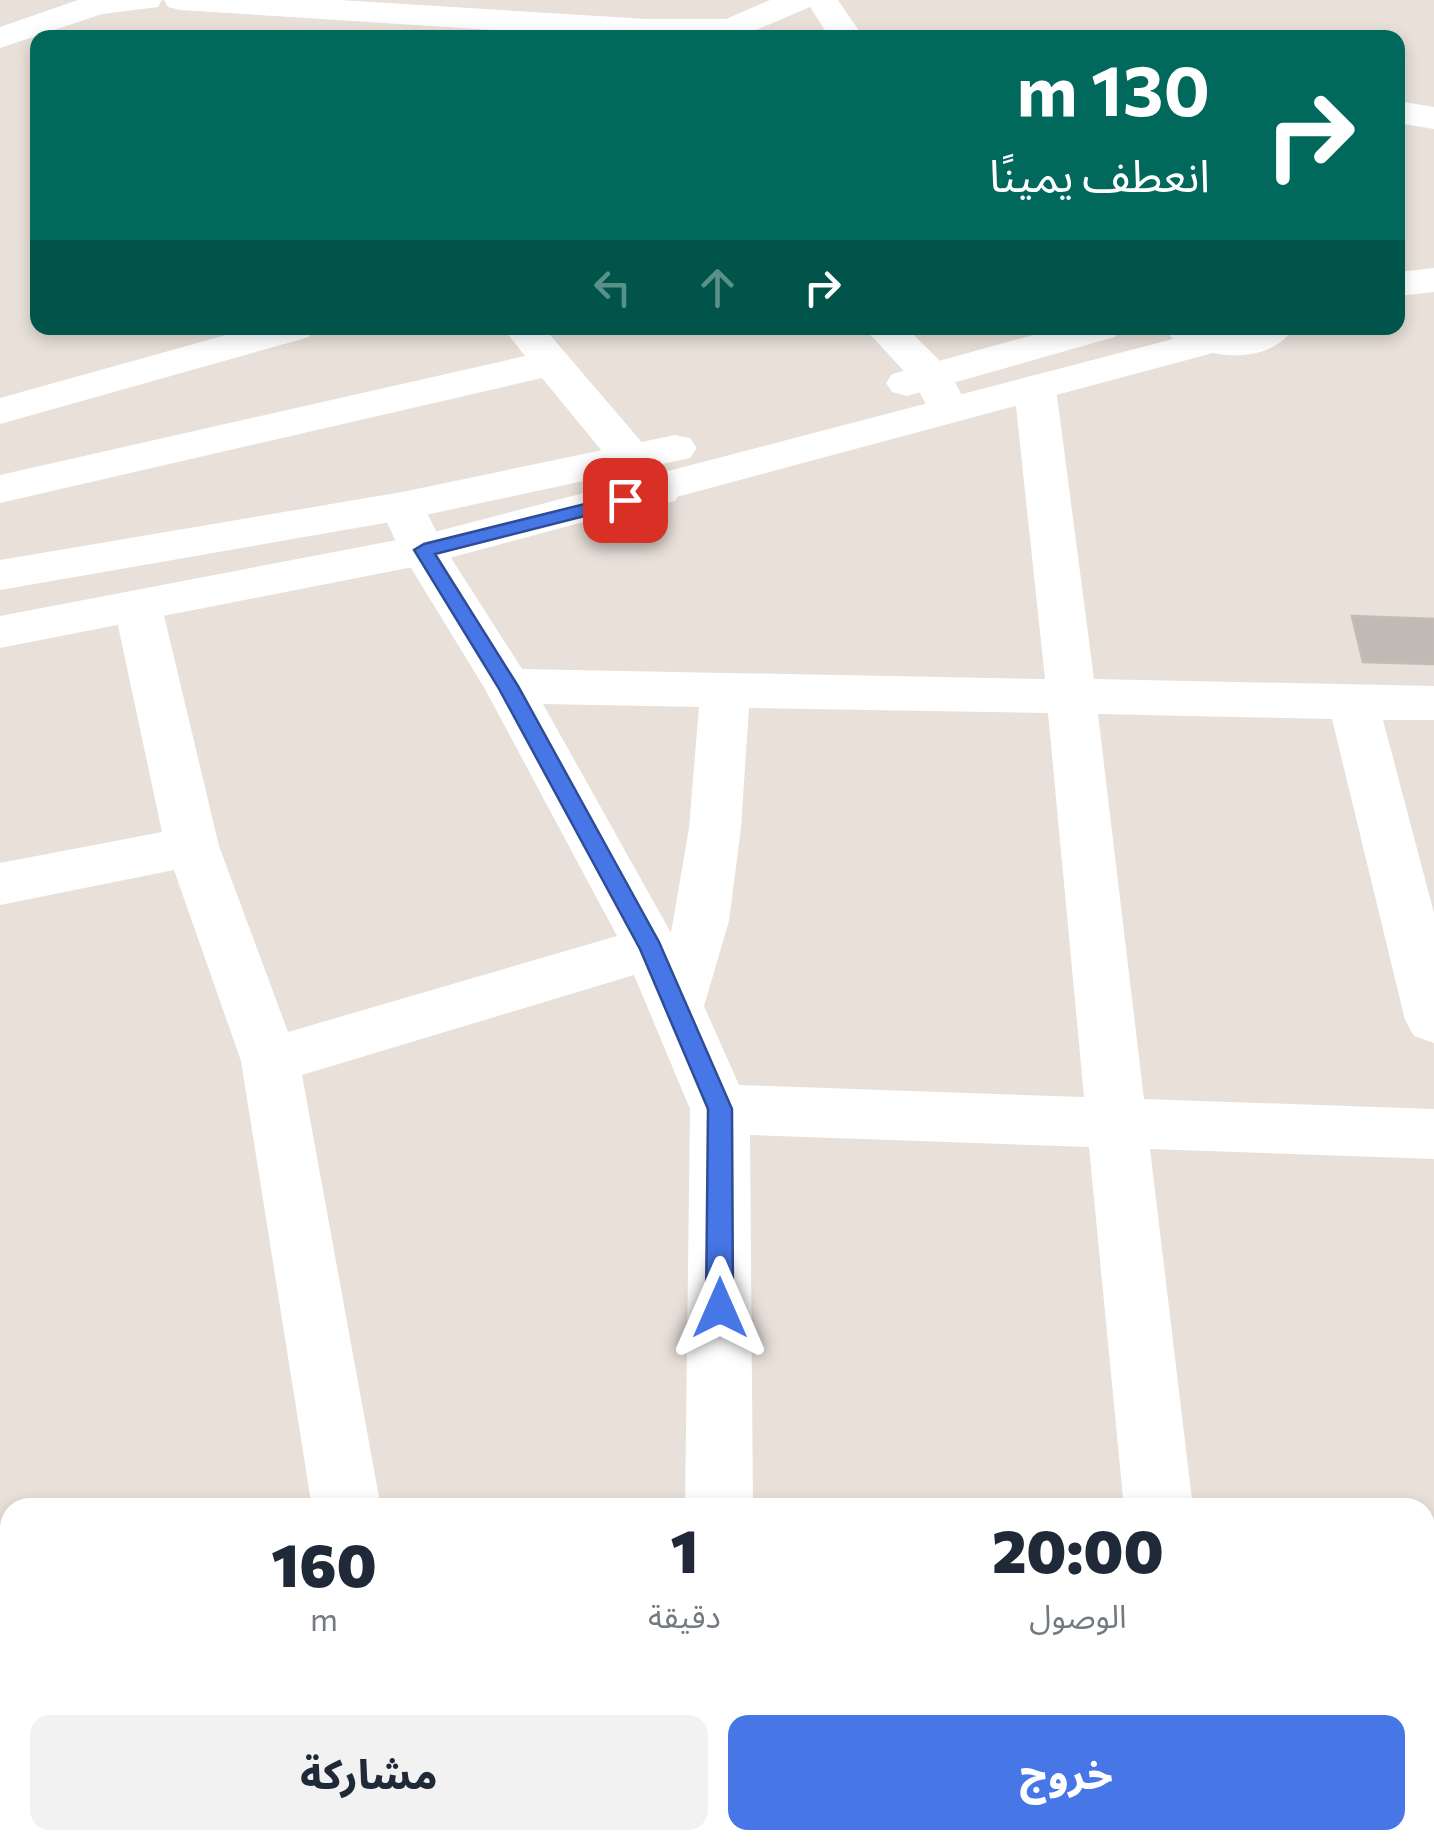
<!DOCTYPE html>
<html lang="ar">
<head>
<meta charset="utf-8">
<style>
	:root { --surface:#fff; --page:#f2f2f3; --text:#1f2937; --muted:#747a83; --accent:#4776e7 }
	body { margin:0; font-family:Commissioner,"Noto Sans Arabic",sans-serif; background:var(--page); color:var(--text); direction:rtl; height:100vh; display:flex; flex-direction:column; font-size:38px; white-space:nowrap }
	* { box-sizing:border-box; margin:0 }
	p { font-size:32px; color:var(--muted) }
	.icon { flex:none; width:55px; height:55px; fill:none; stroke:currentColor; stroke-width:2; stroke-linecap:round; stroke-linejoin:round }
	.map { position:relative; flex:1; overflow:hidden; direction:ltr }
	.details { position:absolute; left:0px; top:1498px; width:1435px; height:352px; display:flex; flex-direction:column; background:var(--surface); border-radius:30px 30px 0 0; box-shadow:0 5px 15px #0003; direction:rtl }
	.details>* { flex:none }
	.hud { position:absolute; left:30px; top:30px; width:1375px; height:305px; border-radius:20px; box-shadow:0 5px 15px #0003; direction:rtl; background:#00695c; color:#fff; overflow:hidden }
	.pin { position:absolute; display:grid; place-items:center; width:85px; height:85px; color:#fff; margin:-42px; border-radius:20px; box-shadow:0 5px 15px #0006 }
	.me { position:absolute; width:110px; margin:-55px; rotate:0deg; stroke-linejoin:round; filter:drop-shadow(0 0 8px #0008) }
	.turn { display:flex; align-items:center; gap:35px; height:210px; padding:0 30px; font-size:45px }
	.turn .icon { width:130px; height:130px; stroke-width:2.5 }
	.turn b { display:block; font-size:70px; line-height:85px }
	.lanes { display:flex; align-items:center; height:95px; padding:0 30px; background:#0003; justify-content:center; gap:50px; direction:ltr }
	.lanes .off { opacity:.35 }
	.eta { display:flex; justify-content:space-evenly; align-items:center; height:170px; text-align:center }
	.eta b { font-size:60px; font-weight:800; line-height:70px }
	.action { display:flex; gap:20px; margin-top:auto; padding:20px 30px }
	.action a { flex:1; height:115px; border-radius:20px; background:var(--accent); color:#fff; font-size:40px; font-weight:800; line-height:115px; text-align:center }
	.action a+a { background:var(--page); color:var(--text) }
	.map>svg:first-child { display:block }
</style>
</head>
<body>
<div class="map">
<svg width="1434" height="1848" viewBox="0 0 1434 1848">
	<rect width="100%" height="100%" fill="#e8e0d9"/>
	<!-- building -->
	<path fill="#c0bab6" stroke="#c3bcb3" stroke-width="2.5" d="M1352,616l82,3v45l-71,-2z"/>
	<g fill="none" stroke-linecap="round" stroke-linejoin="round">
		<!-- street -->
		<path fill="#fff" fill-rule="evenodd" d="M78,0h84l-4,7 -56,7 -102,34v-21z
			M164,0h176l307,19h79l44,-19h68l26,38h-34l-20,-31 -73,31h-115l-442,-28 -12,-3z
			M1398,101l36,6v22l-36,-6z
			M251,328h64l-6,9 -309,87v-26z
			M503,328h41l131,153 6,10 -6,10 -16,4 -16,-4 -101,-123 -542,125v-28l525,-119z
			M864,328h43l40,40 23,42 -6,9 -15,4 -15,-4 -20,-37z
			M1035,375l15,4 6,9 38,291 340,7v34h-51l51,193v130l-20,-7 -9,-16 -73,-301 -234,-5 46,385 290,10v50l-284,-10 43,359h-69l-35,-361 -339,-12 3,373h-68l5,-399 -56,-134 -332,100 79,433h-69l-71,-447 -67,-191 -174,35v-42l162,-31 -48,-225 7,-11 17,-5 17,5 7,11 57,239 69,186 329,-96 -132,-247 -85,-139 -21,-44 7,-10 16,-4 16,4 28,54 76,119 523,10 -31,-291 6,-9zM543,704l156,3 -10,121 -18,105zM749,708l299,5 36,384 -345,-12 -35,-79 25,-85 12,-93z
			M10,1802v38h39l-3,8h-46v-45z
			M765,1840h328l4,8h-330z
			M1160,1840h76l2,8h-78z"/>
		<!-- secondary -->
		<path fill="#fff" fill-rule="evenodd" d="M1434,268v24l-36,4v-24z
			M1058,328h63l-6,9 -208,59 -15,-4 -6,-9 6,-9z
			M1163,328h131c-18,26 -51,31 -81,25l-790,212 -423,83v-32l423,-81 750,-196z
			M675,435l15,3 7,10 -7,10 -288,62 -402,70v-30l402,-68z"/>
	</g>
	<!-- route -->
	<path fill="#4776e7" stroke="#2e4d96" stroke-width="2.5" d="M625,494l10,6 -3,4 -197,50 83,132 141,256 73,167 1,199 -4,9 -9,4 -10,-4 -4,-9 2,-199 -68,-160 -142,-262 -84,-137 10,-6z"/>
</svg>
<div class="pin" style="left:625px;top:500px;background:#d93025"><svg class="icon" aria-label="arrive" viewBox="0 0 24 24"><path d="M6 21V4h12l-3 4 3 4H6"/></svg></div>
<svg class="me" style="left:720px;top:1308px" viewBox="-20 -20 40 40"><path d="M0-17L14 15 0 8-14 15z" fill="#4776e7" stroke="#fff" stroke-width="4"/></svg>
<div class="hud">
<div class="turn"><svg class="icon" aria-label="right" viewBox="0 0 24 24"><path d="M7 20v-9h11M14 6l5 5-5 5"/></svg><div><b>130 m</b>انعطف يمينًا</div></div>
<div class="lanes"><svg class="icon off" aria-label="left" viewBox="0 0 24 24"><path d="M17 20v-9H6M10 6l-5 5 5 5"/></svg><svg class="icon off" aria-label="ahead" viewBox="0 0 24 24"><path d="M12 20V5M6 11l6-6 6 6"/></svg><svg class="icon" aria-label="right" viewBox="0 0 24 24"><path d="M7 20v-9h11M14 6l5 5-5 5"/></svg></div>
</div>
<section class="details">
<div class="eta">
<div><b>20:00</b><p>الوصول</p></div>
<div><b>1</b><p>دقيقة</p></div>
<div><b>160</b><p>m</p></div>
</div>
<div class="action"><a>خروج</a><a>مشاركة</a></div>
</section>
</div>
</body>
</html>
